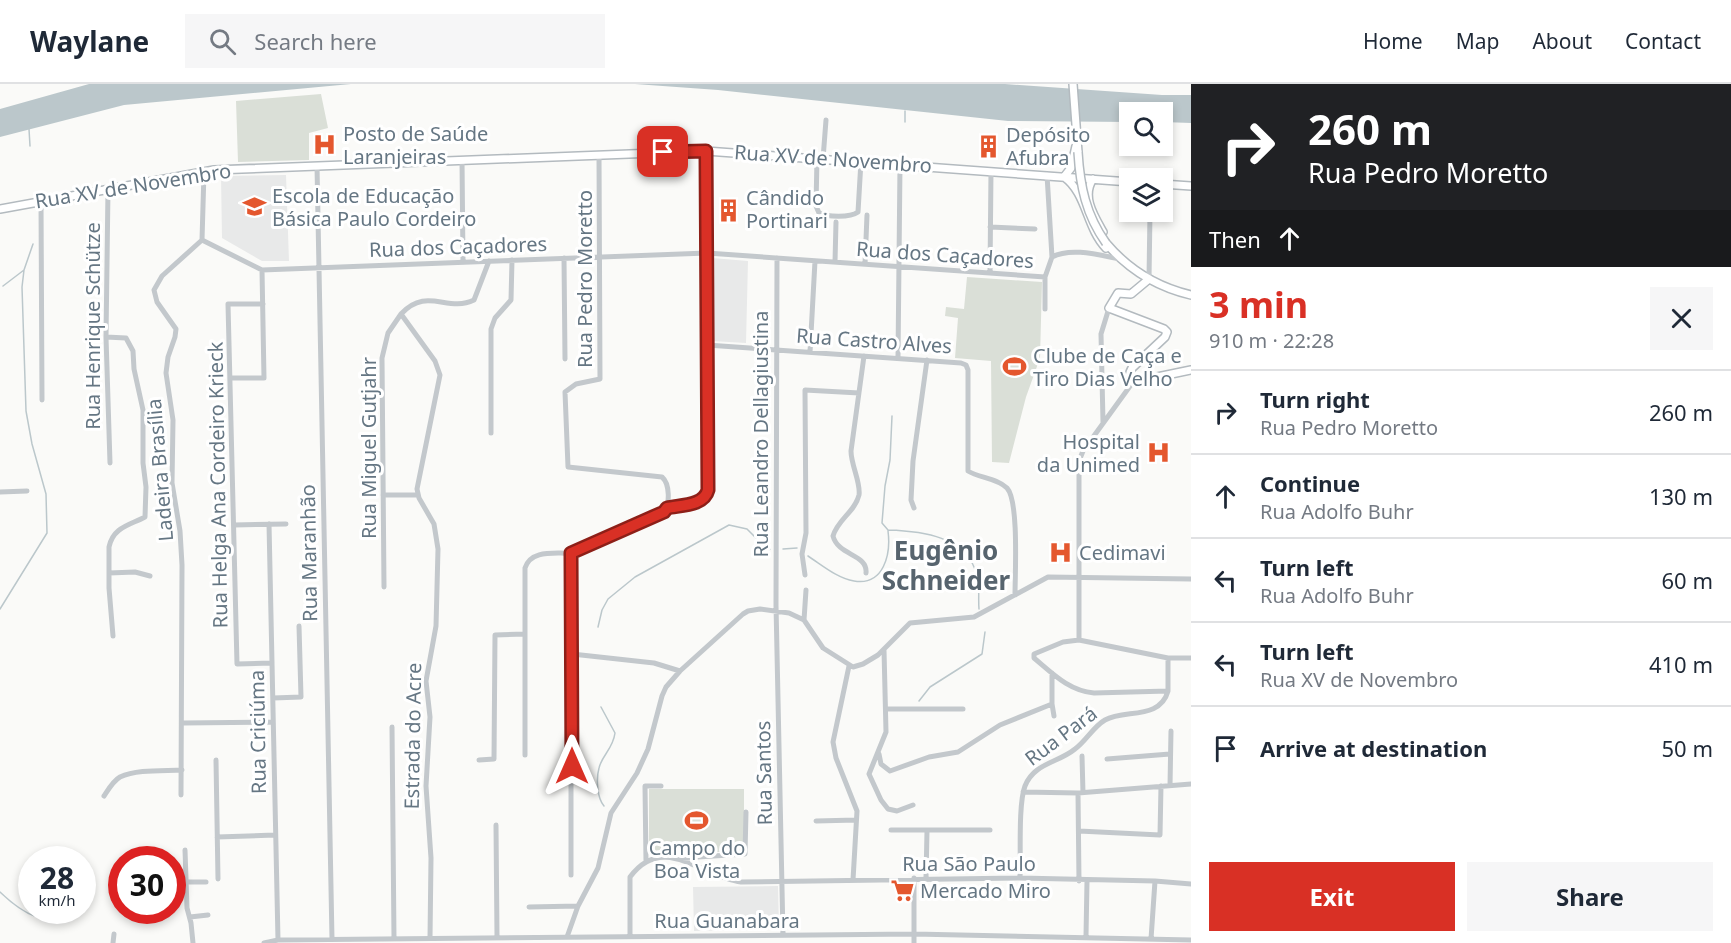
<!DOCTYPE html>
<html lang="en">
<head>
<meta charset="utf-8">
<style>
	:root { --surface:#fff; --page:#f6f6f7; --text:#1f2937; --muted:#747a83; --line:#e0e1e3; --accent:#d93025 }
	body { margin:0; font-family:"Noto Sans",sans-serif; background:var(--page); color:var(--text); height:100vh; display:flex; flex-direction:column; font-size:22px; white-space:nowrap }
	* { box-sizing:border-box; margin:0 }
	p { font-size:20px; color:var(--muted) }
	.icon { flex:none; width:33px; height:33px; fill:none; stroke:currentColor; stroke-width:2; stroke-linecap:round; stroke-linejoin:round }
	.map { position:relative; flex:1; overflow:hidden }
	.panel { display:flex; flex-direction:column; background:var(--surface); width:540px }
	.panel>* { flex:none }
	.hud { background:#202124; color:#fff; overflow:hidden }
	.controls { position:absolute; left:1119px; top:18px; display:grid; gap:12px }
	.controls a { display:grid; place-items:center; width:54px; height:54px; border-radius:0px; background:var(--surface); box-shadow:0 3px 9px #0003; font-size:30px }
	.speed { position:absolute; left:18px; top:762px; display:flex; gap:12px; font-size:30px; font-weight:700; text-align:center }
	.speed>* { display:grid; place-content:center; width:78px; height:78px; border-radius:50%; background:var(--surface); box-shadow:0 3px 9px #0003; line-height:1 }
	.speed small { font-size:15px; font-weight:400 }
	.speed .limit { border:9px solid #d22; background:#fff; color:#111 }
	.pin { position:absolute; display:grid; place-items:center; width:51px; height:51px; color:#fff; margin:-26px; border-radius:12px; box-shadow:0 3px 9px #0006 }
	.me { position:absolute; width:66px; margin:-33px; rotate:0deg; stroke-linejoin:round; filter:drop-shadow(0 0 4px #0008) }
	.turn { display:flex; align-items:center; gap:21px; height:126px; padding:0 18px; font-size:27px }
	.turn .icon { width:78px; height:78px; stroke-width:2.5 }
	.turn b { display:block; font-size:42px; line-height:51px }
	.then { display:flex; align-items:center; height:57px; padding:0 18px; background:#0003; gap:12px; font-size:22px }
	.round { display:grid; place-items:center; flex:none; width:63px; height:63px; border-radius:0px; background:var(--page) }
	.summary { display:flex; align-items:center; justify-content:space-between; height:102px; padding:0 18px }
	h1 { font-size:36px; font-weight:700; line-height:45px; color:var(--accent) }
	.action { display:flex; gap:12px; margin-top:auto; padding:12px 18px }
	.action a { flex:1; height:69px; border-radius:0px; background:var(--accent); color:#fff; font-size:24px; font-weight:700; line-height:69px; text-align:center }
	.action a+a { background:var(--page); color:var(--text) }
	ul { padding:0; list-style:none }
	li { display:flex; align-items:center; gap:18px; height:84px; padding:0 18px; border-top:2px solid var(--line) }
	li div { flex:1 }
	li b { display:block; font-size:22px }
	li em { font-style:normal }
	header { display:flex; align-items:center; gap:36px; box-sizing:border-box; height:84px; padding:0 30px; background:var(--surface); border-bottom:2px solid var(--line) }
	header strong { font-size:28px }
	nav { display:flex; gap:33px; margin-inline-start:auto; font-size:21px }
	.search { width:420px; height:54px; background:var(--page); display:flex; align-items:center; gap:15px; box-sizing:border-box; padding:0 21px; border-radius:0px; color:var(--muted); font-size:22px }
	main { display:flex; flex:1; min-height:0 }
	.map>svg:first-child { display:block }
</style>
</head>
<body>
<header>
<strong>Waylane</strong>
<div class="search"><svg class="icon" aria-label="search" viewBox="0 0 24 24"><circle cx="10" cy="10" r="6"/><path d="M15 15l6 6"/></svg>Search here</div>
<nav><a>Home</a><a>Map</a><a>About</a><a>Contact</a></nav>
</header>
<main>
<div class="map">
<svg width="1191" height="859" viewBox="0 0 1191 859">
	<rect width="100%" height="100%" fill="#fafaf8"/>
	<!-- built -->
	<path fill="#e8e9e9" d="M286,91l3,86h-27l-40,-23 -1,-62z
		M712,174l36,3 -2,82 -34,-2z
		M778,802l1,43 -85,2 -1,-44z"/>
	<!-- green -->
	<path fill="#dadfd7" d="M321,10l7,34 -19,5v27l-71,2 -2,-61z
		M967,193l75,5 -2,76 -14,39 -17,66 -17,-1 -1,-101 -36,-3 3,-40 -13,-2 1,-9 18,2z
		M649,705h95v63h-95z"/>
	<!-- water -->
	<path fill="#bbc7cb" d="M89,0h262l-227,21 -124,32v-28z
		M635,0h370l157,11h29v28l-28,-1 -1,-10h-32l-1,10 -121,-1 -290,-31z"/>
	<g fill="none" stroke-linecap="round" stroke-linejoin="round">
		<!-- stream -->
		<path stroke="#bbc7cb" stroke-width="1.5" d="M905,38v-11
			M29,45l1,17
			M3,202l21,-16 9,-26
			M892,332l-2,44 -5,26 -3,37 6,7c33,1 80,6 89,46 3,10 1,22 2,33
			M783,465l14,-1
			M808,472c14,9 29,22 46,25 30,5 37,-27 34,-50
			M0,525l47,-76 -1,-39 -14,-50 -6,-33 -4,-124 2,-17
			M598,543l4,-17 6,-11 27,-22 94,-52 18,4 13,13 10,7
			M919,617l11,-14 52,-33 3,-22
			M601,623l14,26c-2,16 -13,22 -16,35 -3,11 -2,30 5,38
			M0,808c22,21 47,38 76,18"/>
		<defs>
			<path id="secondary" d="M1073,0l5,68
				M1064,93c23,16 22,50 42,71
				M1064,93l7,-9 5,-22
				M1093,95c-12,17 1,37 10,53
				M1162,100l29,2
				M0,125l214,-39 492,-19 424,31
				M1106,159c22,26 51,44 85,52
				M1149,195l-18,15 -13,-1 -9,15 55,21 3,3 -2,5 -33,31c-3,5 -4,10 1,14l58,-12"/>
		</defs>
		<!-- secondary casing -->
		<use href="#secondary" stroke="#b3babf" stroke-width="10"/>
		<!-- street -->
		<path stroke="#c3c8cc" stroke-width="5" d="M817,74l-1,48 3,7c8,4 31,5 39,-1l3,-51
			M823,75l3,-39
			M462,76l1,102
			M317,82l15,773
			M108,105l-2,148 4,126
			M41,117l1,199
			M990,143l45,2
			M202,156l60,30 445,-17 338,24
			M1052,173c19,-10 47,-2 68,2
			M564,174l1,101
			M777,174l-1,347 7,330
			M835,178l1,-40
			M865,180l2,-49
			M990,189l1,-102
			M1149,195l1,-67
			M263,220h-35l9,360 35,-1
			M1045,225v-32l7,-20 -5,-82
			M106,253l20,1 7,13 1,18 9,41v53l3,24 -1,30c-15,8 -32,10 -36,30v41l4,48
			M707,261l254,18 5,2 2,5v101c11,7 29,7 39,17 12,13 8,86 8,107
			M810,268l5,-91
			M864,272l-13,95c0,14 10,32 8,44 -4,17 -21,24 -26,41 5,20 35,18 33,37
			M898,274l2,-193
			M230,294h34l-2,-108
			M1103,338l-2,-88 8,-26
			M491,349v-104l4,-11 16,-18 1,-40
			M0,408l27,-1
			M383,411h35
			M667,424c14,-3 37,-2 41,-18l-2,-339
			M914,424l-3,-8 2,-39 14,-101
			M269,440l9,416
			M234,441l52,-1
			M109,489l26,-1 15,4
			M805,491l-3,-21 4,-21 -1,-143 54,3
			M384,503l-2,-229 6,-25 13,-19
			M804,536l2,-30
			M1079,556v-179l4,-10 50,-69
			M884,566l2,82 -17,42 12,26 7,9 9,2 16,-6
			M572,570l82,9 26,8
			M849,582l-16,76 3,16 21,53 -4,69
			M1168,607l-74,2c-25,-2 -42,-20 -60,-35v-4l29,-12 16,-2 89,18h23
			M273,614l28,-1 -2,-71
			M1052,620l2,12
			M886,625h77
			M183,639l90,-1
			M392,643l2,211
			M879,670l2,10 9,7 39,-14 29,-5 42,-27 52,-21v-31
			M525,671v-187c6,-19 30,-14 46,-15
			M1082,672l1,37
			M1107,675l63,-5
			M216,676l2,119
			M479,676l15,-1 1,-124 29,-1
			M1170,702l1,-55
			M1023,708l55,1 113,-9
			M1078,709l1,88
			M181,711l1,-230 -2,-34 -8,-48 1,-63 -7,-47 2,-16 7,-20 1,-8 -19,-27 -3,-12 8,-14 40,-36 2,-68
			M104,712c4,-6 9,-15 16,-19 17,-8 43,-6 62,-7
			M816,737l40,-1
			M496,741l1,112
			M891,746h99
			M1079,747l81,4 1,-49
			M217,753l58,-2
			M185,766l2,58 4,15 2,20
			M682,774l63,-4 1,-42
			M646,778l-1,-76h16
			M571,791v-322l93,-41c6,-8 6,-28 -2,-35l-94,-10 -3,-75 11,-8 24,-5 -1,-224
			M926,794l1,-47
			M1020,794c1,-21 -2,-74 5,-92 9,-23 33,-23 50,-37 11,-8 18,-22 30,-29 20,-11 55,0 63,-29v-33
			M186,798h20
			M529,823l49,-1
			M190,833l18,-2
			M630,852v-59c33,-45 72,0 111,5l279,-4 135,3 36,3
			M1086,852l1,-55
			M567,853l11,-31 20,-38 13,-55 26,-40 11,-24 14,-53 4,-9 14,-16 63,-57 5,-3 12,-2 29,4 15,7 19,28 30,19 10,-3 15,-9 32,-32 64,-6 74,-40 143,2
			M430,854l1,-80 -5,-72 4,-69 -4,-36 10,-55 2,-77 -4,-25 -15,-26 -2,-9 23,-114 -5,-14 -34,-47c26,-28 46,-1 73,-14l15,-39
			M1151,855l4,-58
			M113,859l1,-9
			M264,859l14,-3 636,-6 277,6
			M914,859v-65"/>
		<!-- secondary -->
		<use href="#secondary" stroke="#fff" stroke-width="7"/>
		<defs>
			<path id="secondary-bridge" d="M1078,68c2,34 8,63 28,91"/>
		</defs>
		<!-- secondary-bridge casing -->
		<use href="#secondary-bridge" stroke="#b3babf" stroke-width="10" stroke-linecap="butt"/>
		<!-- secondary-bridge -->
		<use href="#secondary-bridge" stroke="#fff" stroke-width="7"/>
	</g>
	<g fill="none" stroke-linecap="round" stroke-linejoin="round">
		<defs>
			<path id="route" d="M572,682l-1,-213 93,-41 3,-4c14,-3 37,-2 41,-18l-2,-339 -43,1"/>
		</defs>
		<!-- route casing -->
		<use href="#route" stroke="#8d1f18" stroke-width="15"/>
		<!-- route -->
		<use href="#route" stroke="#d93025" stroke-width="10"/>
	</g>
	<!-- icons -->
	<defs>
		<symbol id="hospital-bare" viewBox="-9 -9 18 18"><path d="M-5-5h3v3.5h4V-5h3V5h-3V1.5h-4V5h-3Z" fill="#e4572e" stroke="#fff" stroke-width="2.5" paint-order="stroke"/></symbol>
		<symbol id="building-bare" viewBox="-9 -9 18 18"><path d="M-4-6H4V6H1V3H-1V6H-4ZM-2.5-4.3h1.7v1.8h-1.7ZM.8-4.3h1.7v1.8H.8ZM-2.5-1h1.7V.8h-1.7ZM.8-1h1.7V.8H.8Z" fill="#e4572e" stroke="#fff" stroke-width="2.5" paint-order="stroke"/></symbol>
		<symbol id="school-bare" viewBox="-9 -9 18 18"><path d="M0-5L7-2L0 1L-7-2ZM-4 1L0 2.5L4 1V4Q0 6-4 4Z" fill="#e4572e" stroke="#fff" stroke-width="2.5" paint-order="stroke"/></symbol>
		<symbol id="stadium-bare" viewBox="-9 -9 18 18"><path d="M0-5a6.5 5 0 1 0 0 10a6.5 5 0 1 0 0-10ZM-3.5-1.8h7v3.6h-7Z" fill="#e4572e" stroke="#fff" stroke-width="2.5" paint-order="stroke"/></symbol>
		<symbol id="supermarket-bare" viewBox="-9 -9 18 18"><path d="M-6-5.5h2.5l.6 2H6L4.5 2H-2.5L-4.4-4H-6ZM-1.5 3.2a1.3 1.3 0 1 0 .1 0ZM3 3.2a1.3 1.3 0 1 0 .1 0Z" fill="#e4572e" stroke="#fff" stroke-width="2.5" paint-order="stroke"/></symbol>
	</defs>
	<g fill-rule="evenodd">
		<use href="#hospital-bare" x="308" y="44" width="33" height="33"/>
		<use href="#building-bare" x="972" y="46" width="33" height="33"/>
		<use href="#school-bare" x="238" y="106" width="33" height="33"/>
		<use href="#building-bare" x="712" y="110" width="33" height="33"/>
		<use href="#stadium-bare" x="998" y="266" width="33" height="33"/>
		<use href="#hospital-bare" x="1142" y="352" width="33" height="33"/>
		<use href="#hospital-bare" x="1044" y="452" width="33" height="33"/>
		<use href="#stadium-bare" x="680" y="720" width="33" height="33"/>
		<use href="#supermarket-bare" x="886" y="790" width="33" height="33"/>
	</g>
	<g text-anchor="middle" stroke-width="6" stroke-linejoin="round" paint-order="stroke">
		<!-- poi labels -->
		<g font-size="20" fill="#657683" stroke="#fff" text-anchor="start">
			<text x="343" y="57">Posto de Saúde<tspan x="343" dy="23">Laranjeiras</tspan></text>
			<text x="1006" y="58">Depósito<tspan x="1006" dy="23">Afubra</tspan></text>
			<text x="272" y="119">Escola de Educação<tspan x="272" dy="23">Básica Paulo Cordeiro</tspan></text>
			<text x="746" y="121">Cândido<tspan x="746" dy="23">Portinari</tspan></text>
			<text x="1033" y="279">Clube de Caça e<tspan x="1033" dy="23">Tiro Dias Velho</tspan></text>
			<text x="1140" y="365" text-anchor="end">Hospital<tspan x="1140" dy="23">da Unimed</tspan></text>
			<text x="1079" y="476">Cedimavi</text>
			<text x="697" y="771" text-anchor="middle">Campo do<tspan x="697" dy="23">Boa Vista</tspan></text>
			<text x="920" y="814">Mercado Miro</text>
		</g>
		<!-- street labels -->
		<g font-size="20" fill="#657683" stroke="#fff">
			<text transform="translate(833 75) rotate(4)" y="7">Rua XV de Novembro</text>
			<text transform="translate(133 102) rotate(-9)" y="7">Rua XV de Novembro</text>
			<text transform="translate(458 163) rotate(-2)" y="7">Rua dos Caçadores</text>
			<text transform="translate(945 171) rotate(4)" y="7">Rua dos Caçadores</text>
			<text transform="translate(585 195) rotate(-90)" y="7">Rua Pedro Moretto</text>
			<text transform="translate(93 242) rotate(-90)" y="7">Rua Henrique Schütze</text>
			<text transform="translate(874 257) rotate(4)" y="7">Rua Castro Alves</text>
			<text transform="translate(761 350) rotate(-90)" y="7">Rua Leandro Dellagiustina</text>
			<text transform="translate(369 364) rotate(-90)" y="7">Rua Miguel Gutjahr</text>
			<text transform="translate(160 386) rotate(-95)" y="7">Ladeira Brasília</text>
			<text transform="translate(218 401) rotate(-91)" y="7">Rua Helga Ana Cordeiro Krieck</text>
			<text transform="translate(309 469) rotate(-91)" y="7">Rua Maranhão</text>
			<text transform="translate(258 648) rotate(-91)" y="7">Rua Criciúma</text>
			<text transform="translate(413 652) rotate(-89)" y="7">Estrada do Acre</text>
			<text transform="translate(1061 652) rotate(-37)" y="7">Rua Pará</text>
			<text transform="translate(764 689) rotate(-91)" y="7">Rua Santos</text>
			<text x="969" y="787">Rua São Paulo</text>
			<text x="727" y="844">Rua Guanabara</text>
		</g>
		<!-- district labels -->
		<g font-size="26" font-weight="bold" fill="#57646e" stroke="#fff">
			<text x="946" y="476">Eugênio<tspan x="946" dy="30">Schneider</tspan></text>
		</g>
	</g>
</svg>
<div class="controls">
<a><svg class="icon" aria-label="search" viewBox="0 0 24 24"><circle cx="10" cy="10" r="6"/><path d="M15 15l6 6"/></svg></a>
<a><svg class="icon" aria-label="layers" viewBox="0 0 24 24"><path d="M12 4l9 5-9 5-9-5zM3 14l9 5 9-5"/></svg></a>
</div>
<div class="speed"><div>28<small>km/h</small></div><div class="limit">30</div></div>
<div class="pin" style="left:663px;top:68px;background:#d93025"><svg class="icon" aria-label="arrive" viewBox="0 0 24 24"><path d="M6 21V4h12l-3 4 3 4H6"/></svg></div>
<svg class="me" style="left:572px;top:682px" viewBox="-20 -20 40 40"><path d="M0-17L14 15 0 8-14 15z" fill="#d93025" stroke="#fff" stroke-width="4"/></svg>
</div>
<section class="panel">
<div class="hud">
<div class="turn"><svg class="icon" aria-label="right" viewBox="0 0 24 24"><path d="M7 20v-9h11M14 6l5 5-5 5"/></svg><div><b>260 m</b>Rua Pedro Moretto</div></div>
<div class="then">Then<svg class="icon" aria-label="ahead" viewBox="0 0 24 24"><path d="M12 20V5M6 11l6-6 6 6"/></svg></div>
</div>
<div class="summary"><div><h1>3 min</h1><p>910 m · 22:28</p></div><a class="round"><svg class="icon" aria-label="close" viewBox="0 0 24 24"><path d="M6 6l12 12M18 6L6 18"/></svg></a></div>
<ul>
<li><svg class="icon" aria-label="right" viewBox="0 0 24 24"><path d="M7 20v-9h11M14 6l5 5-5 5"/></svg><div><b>Turn right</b><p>Rua Pedro Moretto</p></div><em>260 m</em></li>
<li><svg class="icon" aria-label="ahead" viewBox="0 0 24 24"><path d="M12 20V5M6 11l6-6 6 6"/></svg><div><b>Continue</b><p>Rua Adolfo Buhr</p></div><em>130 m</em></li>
<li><svg class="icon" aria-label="left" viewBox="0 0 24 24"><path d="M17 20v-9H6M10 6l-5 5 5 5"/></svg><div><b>Turn left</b><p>Rua Adolfo Buhr</p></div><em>60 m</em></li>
<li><svg class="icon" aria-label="left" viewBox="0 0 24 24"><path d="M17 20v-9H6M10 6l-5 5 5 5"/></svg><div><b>Turn left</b><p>Rua XV de Novembro</p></div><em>410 m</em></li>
<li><svg class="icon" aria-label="arrive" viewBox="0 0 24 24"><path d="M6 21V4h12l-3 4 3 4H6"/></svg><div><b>Arrive at destination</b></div><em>50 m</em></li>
</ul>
<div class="action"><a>Exit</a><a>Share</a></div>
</section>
</main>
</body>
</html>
